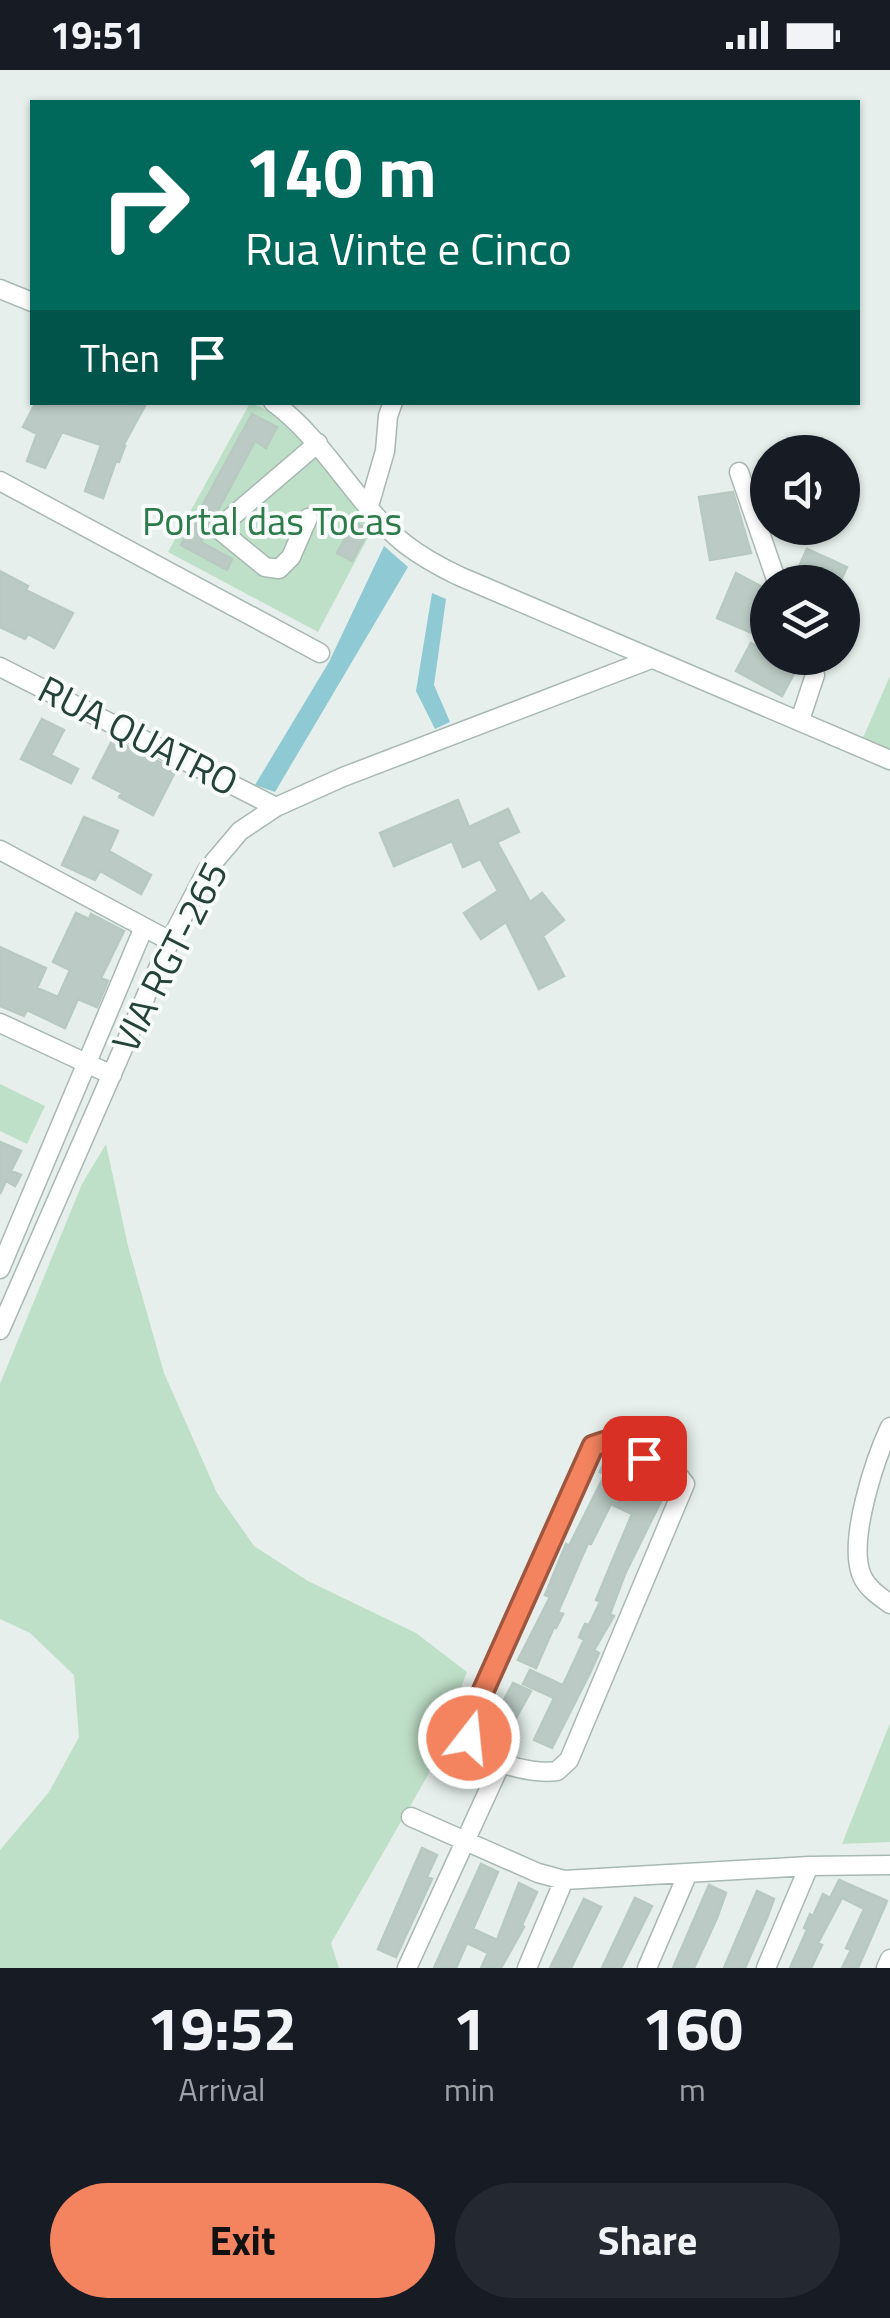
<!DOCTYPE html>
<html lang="en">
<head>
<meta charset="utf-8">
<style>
	:root { --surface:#171b24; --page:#242831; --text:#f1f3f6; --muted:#9ea1a6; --accent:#f4845f }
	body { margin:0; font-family:"Titillium Web",sans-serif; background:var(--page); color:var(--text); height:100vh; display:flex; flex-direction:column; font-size:38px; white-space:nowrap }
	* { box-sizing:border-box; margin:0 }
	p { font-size:32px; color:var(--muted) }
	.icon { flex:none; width:55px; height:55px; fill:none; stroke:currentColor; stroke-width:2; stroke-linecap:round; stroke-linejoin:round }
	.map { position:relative; height:1898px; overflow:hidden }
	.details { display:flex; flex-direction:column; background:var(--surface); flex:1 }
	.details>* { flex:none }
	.banner { position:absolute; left:30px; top:30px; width:830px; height:305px; border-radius:0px; box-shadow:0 2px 8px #0004; background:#00695c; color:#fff; overflow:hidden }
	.fabs { position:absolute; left:750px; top:365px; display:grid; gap:20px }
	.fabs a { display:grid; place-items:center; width:110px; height:110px; border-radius:50%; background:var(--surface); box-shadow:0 2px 8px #0004; font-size:50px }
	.pin { position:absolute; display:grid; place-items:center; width:85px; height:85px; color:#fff; margin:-42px; border-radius:20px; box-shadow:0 5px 15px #0006 }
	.me { position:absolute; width:110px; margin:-55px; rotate:16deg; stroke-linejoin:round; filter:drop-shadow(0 0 8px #0008) }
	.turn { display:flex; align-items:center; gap:35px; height:210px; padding:0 50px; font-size:45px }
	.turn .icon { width:130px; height:130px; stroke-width:2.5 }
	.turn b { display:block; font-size:70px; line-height:85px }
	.then { display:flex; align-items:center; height:95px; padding:0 50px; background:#0003; gap:20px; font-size:38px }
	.eta { display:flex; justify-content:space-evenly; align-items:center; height:170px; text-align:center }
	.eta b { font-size:60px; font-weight:700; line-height:70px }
	.action { display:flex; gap:20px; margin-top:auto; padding:20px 50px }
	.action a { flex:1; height:115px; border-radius:60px; background:var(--accent); color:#111; font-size:40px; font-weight:700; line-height:115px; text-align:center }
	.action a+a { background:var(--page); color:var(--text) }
	.status { display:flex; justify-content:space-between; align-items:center; height:70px; padding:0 50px; background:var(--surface); direction:ltr }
	.status svg { height:28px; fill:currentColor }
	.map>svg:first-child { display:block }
</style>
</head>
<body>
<div class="status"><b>19:51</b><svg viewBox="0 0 49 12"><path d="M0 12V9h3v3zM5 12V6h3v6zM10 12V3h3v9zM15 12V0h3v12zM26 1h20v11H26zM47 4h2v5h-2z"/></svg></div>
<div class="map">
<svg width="890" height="1898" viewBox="0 0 890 1898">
	<rect width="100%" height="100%" fill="#e6efeb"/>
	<!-- green -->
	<path fill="#bfe0c8" d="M250,333c46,13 93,86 124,123l-56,106 -150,-80z
		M890,606v77l-28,-13z
		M0,1014l45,22 -18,38 -27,-13z
		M106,1074l22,102 36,127 53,120 37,53 54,35 108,52 51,39 -39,103 -97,168 8,25h-339v-118l49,-58 30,-55 -5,-62 -44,-42 -30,-14v-235l82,-200z
		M890,1653v119l-48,2z"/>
	<!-- water -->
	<path fill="#8ec9d4" d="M384,476l24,21 -133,225 -20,-7 74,-123z
		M432,523l14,6 -12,86 16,37 -15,7 -19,-38z"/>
	<!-- building -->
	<path fill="#bbcac4" stroke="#b8c9c2" stroke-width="2.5" d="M36,332h111l-24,44h2l-6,16 -3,-1 -13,37 -18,-7 16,-46 -39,-13 -17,36 -18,-7 10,-27 -14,-7z
		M252,344l25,13 -11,21 -11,-7 -54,101 31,17 -5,11 -46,-25z
		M733,422l18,61 -41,7 -11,-63z
		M354,452l15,8 -17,31 -15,-8z
		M807,479l40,18 -7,15h-48z
		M0,501l28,15 -2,4 47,23 -19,35 -26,-14 -3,5 -25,-12z
		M736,503l32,17v26l-9,20 -42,-18z
		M751,573l17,9v6h10l19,10 -15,28 -46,-25z
		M42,649l22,11 -13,25 27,14 -7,14 -50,-24z
		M113,669l63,31 -23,45 -34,-18 3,-4 -29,-15z
		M458,730l11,27 39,-18 11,23 -22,10 33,60 12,-9 22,27 -21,16 21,40 -25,13 -33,-67 -25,17 -17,-26 34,-22 -18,-32 -17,8 -11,-26 -58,25 -14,-33z
		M84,747l34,14 -9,20 42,24 -10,19 -41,-23 -5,9 -33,-15z
		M76,843l13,6 2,-5 33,17 -23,47 7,3 -11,26 -19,-8 -13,29 -38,-18 -3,6 -24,-10v-59l46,21 -9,20 21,9 12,-27 -17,-8z
		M0,1072l21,9 -10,20 10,4 -6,11 -9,-5 -6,13z
		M606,1388l18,8 -11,22 6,4 20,10 9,-19 18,8 -41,83 -15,40 4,2 -20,34 5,3 -9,20 -38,75 -18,-8 20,-42 -31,-14 7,-14 32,15 2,-2 20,-43 -5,-3 6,-13 4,1 11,-23 -4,-2 36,-86 -21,-10 -20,40 -3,-1 -30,69 5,2 -7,14 -2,-1 -18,41 -18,-8 32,-63 -5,-2 21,-51 3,2 36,-72 -5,-2z
		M513,1613l18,8 -25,45 -17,-8z
		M422,1778l15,7 -10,22 5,2 -36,78 -18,-8z
		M481,1794l17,8 -25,57 24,11 22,-57 18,9 -15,33 2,2 -23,41h-20l7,-15 -21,-10 -11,25h-22z
		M839,1810l48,21 -29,67h-16l9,-18 -5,-2 18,-39 -22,-11 -24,45 4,2 -11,23h-21l17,-38 -3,-2 6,-14 3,2 10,-22 7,4z
		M709,1815l17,8 -9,25 -23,50h-21z
		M757,1821l17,8 -7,19 -22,50h-21z
		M635,1828l17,8 -31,62h-19z
		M584,1829l17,8 -7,14 -23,47h-21z"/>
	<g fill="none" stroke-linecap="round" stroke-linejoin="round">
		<defs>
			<path id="minor" d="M0,219l32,13
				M273,332c54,40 82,102 132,142 17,13 35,23 54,32l431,184
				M739,402l38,110
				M0,411l320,172
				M369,436l16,-55 3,-35 5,-14
				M308,448l-17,39 -12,12 -14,-2 -44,-36 7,-11 90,-77
				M0,597l276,140
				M800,650l15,-45 -5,-17
				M0,780l170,91
				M0,953l112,52
				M0,1199l144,-342
				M0,1260l170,-389 37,-71 33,-39 36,-24 67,-30 308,-118
				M890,1357c-15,32 -43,115 -28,149 5,12 17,20 28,28
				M605,1372l70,29 10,13 -116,276 -12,11c-28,4 -85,-10 -89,-42l123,-280 6,-6z
				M411,1747l127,56 26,7 245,-14 81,-1
				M407,1898l95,-207
				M527,1898l37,-88
				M647,1898l41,-95
				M766,1898l43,-102
				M886,1898l4,-9"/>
		</defs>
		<!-- minor casing -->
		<use href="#minor" stroke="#a8b8b2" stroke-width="21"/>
		<!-- minor -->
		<use href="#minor" stroke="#fff" stroke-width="18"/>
	</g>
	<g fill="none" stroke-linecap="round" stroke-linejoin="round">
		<defs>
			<path id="route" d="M469,1668l2,-20 122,-272 12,-4 39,16"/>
		</defs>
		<!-- route casing -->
		<use href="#route" stroke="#9f563e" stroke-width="25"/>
		<!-- route -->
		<use href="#route" stroke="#f4845f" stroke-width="18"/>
	</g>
	<g text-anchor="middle" stroke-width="8" stroke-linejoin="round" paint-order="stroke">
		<!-- park labels -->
		<g font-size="38" fill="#2d7a4b" stroke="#f7fbf9">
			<text x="272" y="465">Portal das Tocas</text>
		</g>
		<!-- street labels -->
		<g font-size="38" fill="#24423a" stroke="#f7fbf9">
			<text transform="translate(138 666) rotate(27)" y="13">RUA QUATRO</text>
			<text transform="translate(170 887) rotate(-63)" y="13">VIA RGT-265</text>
		</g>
	</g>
</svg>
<div class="fabs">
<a><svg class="icon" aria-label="sound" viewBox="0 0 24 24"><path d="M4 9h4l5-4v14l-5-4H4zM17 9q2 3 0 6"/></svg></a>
<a><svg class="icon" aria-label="layers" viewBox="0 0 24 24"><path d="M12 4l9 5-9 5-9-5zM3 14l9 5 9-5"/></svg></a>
</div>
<div class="pin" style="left:644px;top:1388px;background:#d93025"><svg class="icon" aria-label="arrive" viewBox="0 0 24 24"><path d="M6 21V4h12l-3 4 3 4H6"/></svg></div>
<svg class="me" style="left:469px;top:1668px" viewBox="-20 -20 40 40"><circle r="17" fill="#f4845f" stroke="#fff" stroke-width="3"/><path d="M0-11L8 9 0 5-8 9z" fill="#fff"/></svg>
<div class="banner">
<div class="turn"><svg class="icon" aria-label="right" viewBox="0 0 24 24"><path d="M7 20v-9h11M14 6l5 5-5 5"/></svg><div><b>140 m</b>Rua Vinte e Cinco</div></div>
<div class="then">Then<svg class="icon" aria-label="arrive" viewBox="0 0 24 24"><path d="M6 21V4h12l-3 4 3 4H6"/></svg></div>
</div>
</div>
<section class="details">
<div class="eta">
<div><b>19:52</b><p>Arrival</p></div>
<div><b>1</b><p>min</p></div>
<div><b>160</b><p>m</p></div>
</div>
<div class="action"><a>Exit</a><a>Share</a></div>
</section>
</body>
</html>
